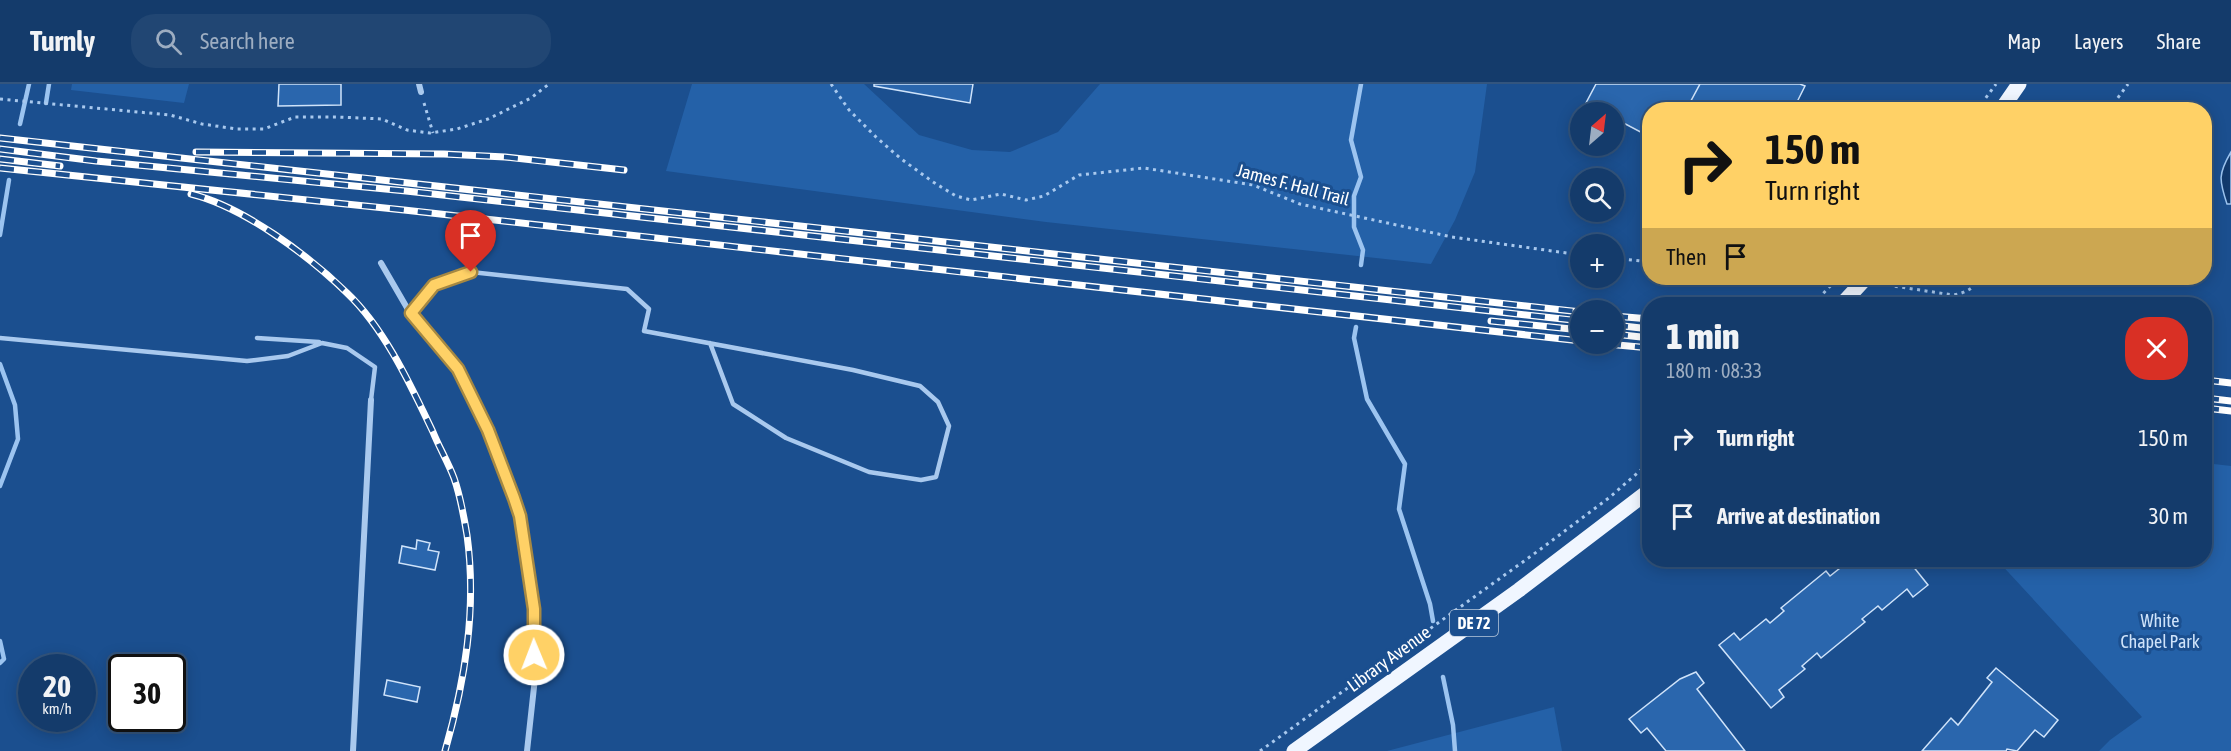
<!DOCTYPE html>
<html lang="en">
<head>
<meta charset="utf-8">
<style>
	:root { --surface:#143b6b; --page:#214673; --text:#f1f3f6; --muted:#9dadc1; --line:#33557e }
	body { margin:0; font-family:"Asap Condensed",sans-serif; background:var(--page); color:var(--text); height:100vh; display:flex; flex-direction:column; font-size:22px; white-space:nowrap }
	* { box-sizing:border-box; margin:0 }
	p { font-size:20px; color:var(--muted) }
	.icon { flex:none; width:33px; height:33px; fill:none; stroke:currentColor; stroke-width:2; stroke-linecap:round; stroke-linejoin:round }
	.map { position:relative; flex:1; overflow:hidden }
	.panel { position:absolute; left:1642px; top:213px; width:570px; height:270px; display:flex; flex-direction:column; background:var(--surface); border-radius:24px; box-shadow:0 3px 15px #0003,0 0 0 2px var(--line) }
	.panel>* { flex:none }
	.banner { position:absolute; left:1642px; top:18px; width:570px; height:183px; border-radius:24px; box-shadow:0 3px 15px #0003,0 0 0 2px var(--line); background:#ffd166; color:#111; overflow:hidden }
	.needle { width:39px; rotate:28deg }
	.tools { position:absolute; left:1570px; top:18px; display:grid; gap:12px }
	.tools a { display:grid; place-items:center; width:54px; height:54px; border-radius:50%; background:var(--surface); box-shadow:0 3px 15px #0003,0 0 0 2px var(--line); font-size:30px }
	.speed { position:absolute; left:18px; top:570px; display:flex; gap:12px; font-size:30px; font-weight:700; text-align:center }
	.speed>* { display:grid; place-content:center; width:78px; height:78px; border-radius:50%; background:var(--surface); box-shadow:0 3px 15px #0003,0 0 0 2px var(--line); line-height:1 }
	.speed small { font-size:15px; font-weight:400 }
	.speed .limit { border:3px solid #111; border-radius:9px; background:#fff; color:#111 }
	.pin { position:absolute; display:grid; place-items:center; width:51px; height:51px; color:#fff; margin:-62px -26px; border-radius:50% 50% 50% 0; rotate:-45deg; box-shadow:0 0 6px #0007 }
	.pin .icon { rotate:45deg }
	.me { position:absolute; width:66px; margin:-33px; rotate:359deg; stroke-linejoin:round; filter:drop-shadow(0 0 4px #0008) }
	.turn { display:flex; align-items:center; gap:21px; height:126px; padding:0 24px; font-size:27px }
	.turn .icon { width:78px; height:78px; stroke-width:2.5 }
	.turn b { display:block; font-size:42px; line-height:51px }
	.then { display:flex; align-items:center; height:57px; padding:0 24px; background:#0003; gap:12px; font-size:22px }
	.round { display:grid; place-items:center; flex:none; width:63px; height:63px; border-radius:24px; background:var(--page) }
	.head { display:flex; align-items:center; justify-content:space-between; height:102px; padding:0 24px }
	h1 { font-size:36px; font-weight:800; line-height:45px }
	ul { padding:0; list-style:none }
	li { display:flex; align-items:center; gap:18px; height:78px; padding:0 24px }
	li div { flex:1 }
	li b { display:block; font-size:22px }
	li em { font-style:normal }
	header { display:flex; align-items:center; gap:36px; box-sizing:border-box; height:84px; padding:0 30px; background:var(--surface); border-bottom:2px solid var(--line) }
	header strong { font-size:28px }
	nav { display:flex; gap:33px; margin-inline-start:auto; font-size:21px }
	.search { width:420px; height:54px; background:var(--page); display:flex; align-items:center; gap:15px; box-sizing:border-box; padding:0 21px; border-radius:24px; color:var(--muted); font-size:22px }
	.map>svg:first-child { display:block }
</style>
</head>
<body>
<header>
<strong>Turnly</strong>
<div class="search"><svg class="icon" aria-label="search" viewBox="0 0 24 24"><circle cx="10" cy="10" r="6"/><path d="M15 15l6 6"/></svg>Search here</div>
<nav><a>Map</a><a>Layers</a><a>Share</a></nav>
</header>
<div class="map">
<svg width="2231" height="667" viewBox="0 0 2231 667">
	<rect width="100%" height="100%" fill="#1b4f8f"/>
	<!-- green -->
	<path fill="#2461a8" d="M72,0h117l-5,19 -113,-13z
		M692,0h172l55,51 53,15 38,2 48,-20 42,-48h387l-12,88 -20,48 -24,44 -385,-42 -380,-51z
		M2205,379l26,3v285h-132l11,-11 32,-23 -145,-157h208z
		M1554,623l8,44h-175z"/>
	<!-- water -->
	<path fill="#123a6d" stroke="#9cc4f0" stroke-width="1.5" d="M2231,68v52h-4c-8,-24 -9,-30 4,-52z"/>
	<g fill="none" stroke-linecap="round" stroke-linejoin="round">
		<!-- stream -->
		<path stroke="#9cc4f0" stroke-width="4.5" d="M1361,0l-10,56 10,37 -7,19v31l9,23 -2,15
			M46,19l3,-19
			M20,40l9,-40
			M0,151l9,-55
			M1356,243l-2,11 13,61 38,65 -6,45 31,95 3,17
			M0,280l15,41 3,34 -18,47
			M0,557l4,18 -4,4
			M1443,593l10,48 2,26"/>
	</g>
	<!-- building -->
	<path fill="#2a66ad" stroke="#cfe3fa" stroke-width="1.5" d="M279,0h62v21l-63,1z
		M874,0h99l-3,19 -96,-17z
		M1596,0h104l-14,26h-36v27l-36,-19v-6h-10l-18,-9z
		M1700,0h100l5,2 -12,24h-107z
		M417,456l13,3 -2,7 11,2 -4,18 -36,-7 3,-17 14,3z
		M1842,476h66l20,25 -15,12 -6,-8 -25,21 -4,-4 -16,13 3,3 -44,36 -4,-5 -15,13 3,3 -26,21 5,7 -13,11 -52,-63 15,-12 6,7 26,-21 4,4 14,-12 -3,-3 45,-37 4,5 15,-12z
		M1996,584l62,52 -14,17 -9,-7 -18,21 -10,-2 -1,2h-84l29,-33 7,7 34,-43 -5,-4z
		M1696,588l8,11 -7,6 48,62h-79l-19,-23 -6,5 -12,-14 51,-40z
		M387,596l33,7 -3,15 -33,-7z"/>
	<g fill="none" stroke-linecap="round" stroke-linejoin="round">
		<!-- path -->
		<path stroke="#a9c9ee" stroke-width="3" stroke-dasharray="3 4.5" stroke-linecap="butt" d="M831,0l18,26 27,27 24,21 33,24 23,14 15,4 30,-6 25,6 18,-4 35,-21 65,-7 109,17 47,19 152,33 129,18
			M0,15l170,16 32,9 35,5h27l31,-12h42l45,2 25,11 23,3 27,-4 31,-10 43,-21 18,-14
			M424,19l9,30
			M1977,26l19,-26
			M2109,26l19,-26
			M1614,174l36,4
			M1816,194l28,2
			M1880,200l73,11c14,-2 21,-8 29,-17
			M1260,667l278,-200 72,-54 40,-35"/>
		<!-- lane -->
		<path stroke="#a9c9ee" stroke-width="4.5" d="M410,229l24,-28 37,-13 156,17 22,20 -5,22 209,39 67,16 18,16 11,24 -13,51 -15,3 -52,-8 -83,-34 -53,-34 -23,-61
			M0,254l247,23 41,-5 34,-13 25,5 28,19 -4,33
			M257,254l62,4"/>
		<!-- street -->
		<path stroke="#a9c9ee" stroke-width="6" d="M419,0l2,8
			M381,179l29,50 48,56 30,61 32,86 14,93 1,69 -8,73
			M353,667l18,-351"/>
		<!-- primary -->
		<path stroke="#f0f6ff" stroke-width="15" d="M2001,26l18,-26
			M1294,667l225,-161 131,-100"/>
		<defs>
			<path id="rail" d="M0,54l1581,174
				M0,65l96,12 310,30 1175,130
				M196,68l248,2 61,3 119,13
				M0,75l60,7
				M0,84l404,42 1177,131
				M191,110c53,13 118,62 156,99 38,36 64,93 86,139 6,15 15,30 21,46 6,17 10,39 13,57 10,74 -2,146 -22,216
				M1614,232l36,3
				M1491,237l90,9
				M1614,241l36,4
				M1614,250l36,4
				M1607,260l43,4
				M2205,296l26,3
				M2205,314l26,3
				M2205,324l26,3"/>
		</defs>
		<!-- rail casing -->
		<use href="#rail" stroke="#fff" stroke-width="7"/>
		<!-- rail -->
		<use href="#rail" stroke="#1b4f8f" stroke-width="4.5" stroke-dasharray="14" stroke-linecap="butt"/>
		<!-- path-bridge -->
		<path stroke="#a9c9ee" stroke-width="3" stroke-dasharray="3 4.5" stroke-linecap="butt" d="M1813,220l25,-26"/>
		<!-- primary-bridge -->
		<path stroke="#f0f6ff" stroke-width="15" d="M1842,220l24,-26"/>
	</g>
	<g fill="none" stroke-linecap="round" stroke-linejoin="round">
		<defs>
			<path id="route" d="M471,188l-37,13 -23,28 47,56 30,61 26,68 6,18 14,93v46"/>
		</defs>
		<!-- route casing -->
		<use href="#route" stroke="#a68842" stroke-width="15"/>
		<!-- route -->
		<use href="#route" stroke="#ffd166" stroke-width="10"/>
	</g>
	<g text-anchor="middle" stroke-width="6" stroke-linejoin="round" paint-order="stroke">
		<!-- shield labels -->
		<rect fill="#1b4f8f" stroke="#bbcadd" stroke-width="1.5" x="1450" y="526" width="48" height="26" rx="4.5"/>
		<g font-size="16" font-weight="bold" fill="#fff">
			<text x="1474" y="545">DE 72</text>
		</g>
		<!-- street labels -->
		<g font-size="18" fill="#fff" stroke="#1b4f8f">
			<text transform="translate(1293 101) rotate(15)" y="6">James F. Hall Trail</text>
			<text transform="translate(1389 575) rotate(-36)" y="6">Library Avenue</text>
		</g>
		<!-- park labels -->
		<g font-size="18" fill="#cfe3fa" stroke="#1b4f8f">
			<text x="2160" y="543">White<tspan x="2160" dy="21">Chapel Park</tspan></text>
		</g>
	</g>
</svg>
<div class="tools">
<a><svg class="needle" viewBox="-14 -14 28 28"><path d="M0-13l5 13h-10z" fill="#e53935"/><path d="M0 13l5-13h-10z" fill="#9dadc1"/></svg></a>
<a><svg class="icon" aria-label="search" viewBox="0 0 24 24"><circle cx="10" cy="10" r="6"/><path d="M15 15l6 6"/></svg></a>
<a>+</a>
<a>−</a>
</div>
<div class="speed"><div>20<small>km/h</small></div><div class="limit">30</div></div>
<div class="pin" style="left:471px;top:188px;background:#d93025"><svg class="icon" aria-label="arrive" viewBox="0 0 24 24"><path d="M6 21V4h12l-3 4 3 4H6"/></svg></div>
<svg class="me" style="left:534px;top:571px" viewBox="-20 -20 40 40"><circle r="17" fill="#ffd166" stroke="#fff" stroke-width="3"/><path d="M0-11L8 9 0 5-8 9z" fill="#fff"/></svg>
<div class="banner">
<div class="turn"><svg class="icon" aria-label="right" viewBox="0 0 24 24"><path d="M7 20v-9h11M14 6l5 5-5 5"/></svg><div><b>150 m</b>Turn right</div></div>
<div class="then">Then<svg class="icon" aria-label="arrive" viewBox="0 0 24 24"><path d="M6 21V4h12l-3 4 3 4H6"/></svg></div>
</div>
<section class="panel">
<div class="head"><div><h1>1 min</h1><p>180 m · 08:33</p></div><a class="round" style="background:#d93025;color:#fff"><svg class="icon" aria-label="close" viewBox="0 0 24 24"><path d="M6 6l12 12M18 6L6 18"/></svg></a></div>
<ul>
<li><svg class="icon" aria-label="right" viewBox="0 0 24 24"><path d="M7 20v-9h11M14 6l5 5-5 5"/></svg><div><b>Turn right</b></div><em>150 m</em></li>
<li><svg class="icon" aria-label="arrive" viewBox="0 0 24 24"><path d="M6 21V4h12l-3 4 3 4H6"/></svg><div><b>Arrive at destination</b></div><em>30 m</em></li>
</ul>
</section>
</div>
</body>
</html>
